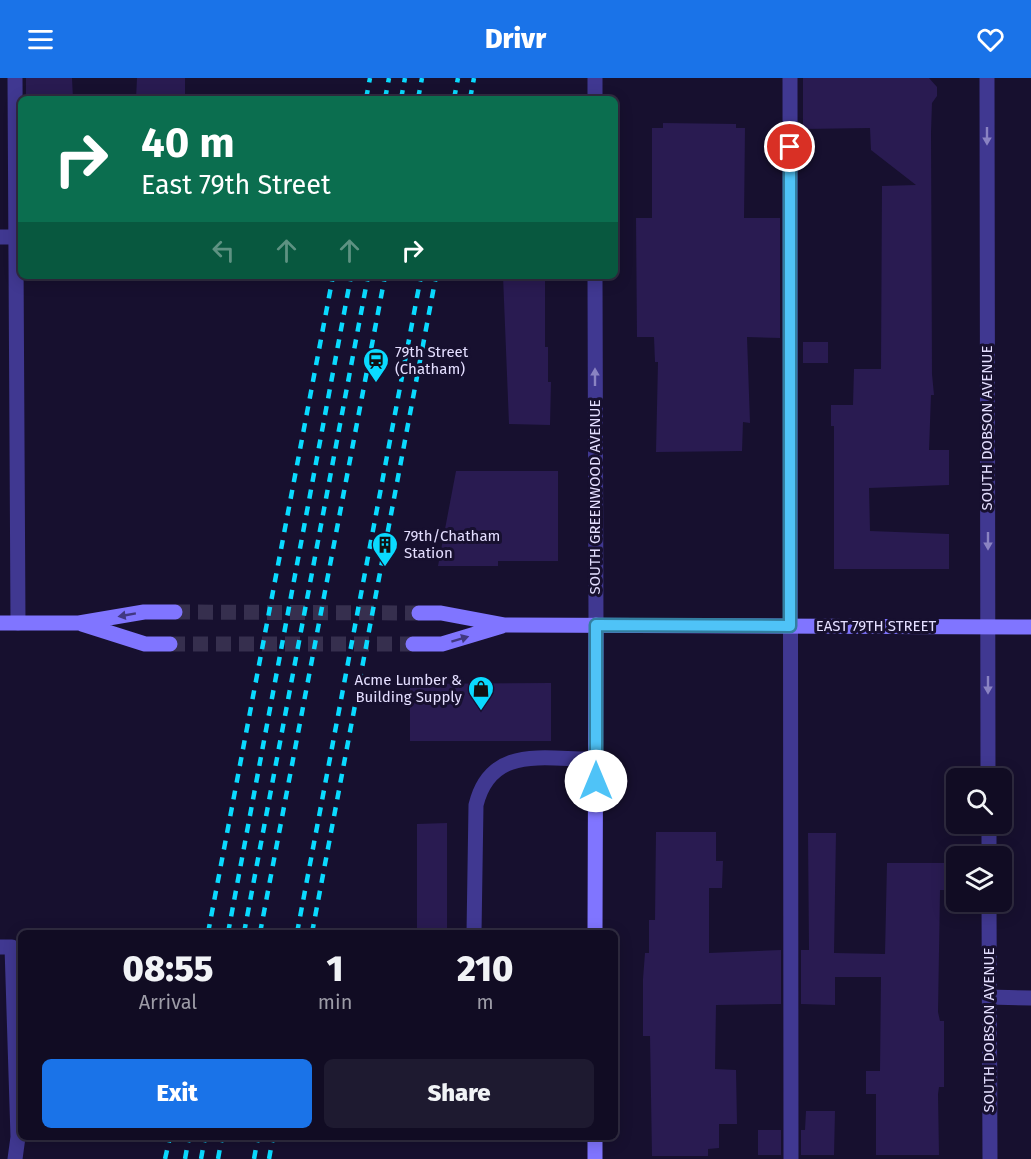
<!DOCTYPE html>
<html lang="en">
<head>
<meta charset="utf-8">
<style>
	:root { --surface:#110c23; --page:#1e1a30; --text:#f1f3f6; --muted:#9c9ba6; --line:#302c41; --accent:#1a73e8 }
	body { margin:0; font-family:"Fira Sans",sans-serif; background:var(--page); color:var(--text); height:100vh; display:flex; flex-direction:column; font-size:22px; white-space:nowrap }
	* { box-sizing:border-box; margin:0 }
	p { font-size:20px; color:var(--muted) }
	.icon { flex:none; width:33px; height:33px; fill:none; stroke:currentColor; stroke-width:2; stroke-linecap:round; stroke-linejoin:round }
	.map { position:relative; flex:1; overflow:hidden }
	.side { position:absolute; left:18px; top:852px; width:600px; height:210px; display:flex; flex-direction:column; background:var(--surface); border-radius:9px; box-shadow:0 3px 15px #0003,0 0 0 2px var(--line) }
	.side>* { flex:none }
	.top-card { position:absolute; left:18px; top:18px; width:600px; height:183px; border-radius:9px; box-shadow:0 3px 15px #0003,0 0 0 2px var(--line); background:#0b6e4f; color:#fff; overflow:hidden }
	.tools { position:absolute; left:946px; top:690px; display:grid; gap:12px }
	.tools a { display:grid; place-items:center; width:66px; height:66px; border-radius:9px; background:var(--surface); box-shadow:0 3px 15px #0003,0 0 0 2px var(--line); font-size:30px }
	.pin { position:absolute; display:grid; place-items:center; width:51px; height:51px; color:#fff; margin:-26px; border:3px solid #fff; border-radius:50%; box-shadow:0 2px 6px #0007 }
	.me { position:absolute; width:66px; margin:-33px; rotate:0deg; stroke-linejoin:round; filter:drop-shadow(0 0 4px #0008) }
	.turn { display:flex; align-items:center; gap:21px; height:126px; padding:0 24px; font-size:27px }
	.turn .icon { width:78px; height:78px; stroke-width:2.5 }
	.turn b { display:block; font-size:42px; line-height:51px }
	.lanes { display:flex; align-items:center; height:57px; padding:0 24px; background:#0003; justify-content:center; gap:30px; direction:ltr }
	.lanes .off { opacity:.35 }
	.eta { display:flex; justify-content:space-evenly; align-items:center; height:102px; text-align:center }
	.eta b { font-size:36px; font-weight:800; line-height:42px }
	.primary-button { display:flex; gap:12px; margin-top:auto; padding:12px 24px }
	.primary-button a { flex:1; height:69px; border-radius:9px; background:var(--accent); color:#fff; font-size:24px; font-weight:800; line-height:69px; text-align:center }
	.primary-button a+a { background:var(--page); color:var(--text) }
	header { display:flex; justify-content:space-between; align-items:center; height:78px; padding:0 24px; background:var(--accent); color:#fff; font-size:27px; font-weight:800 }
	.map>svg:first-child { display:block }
</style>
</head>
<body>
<header><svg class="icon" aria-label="menu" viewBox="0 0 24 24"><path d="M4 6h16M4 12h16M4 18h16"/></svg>Drivr<svg class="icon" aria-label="heart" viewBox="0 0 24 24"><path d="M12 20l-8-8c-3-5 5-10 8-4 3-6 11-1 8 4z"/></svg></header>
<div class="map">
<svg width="1031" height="1081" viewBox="0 0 1031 1081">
	<rect width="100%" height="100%" fill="#17102f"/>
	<!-- building -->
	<path fill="#291b51" d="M26,0h46l1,21h-47z
		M137,0h48v21h-49z
		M803,0h126l8,9v9l-5,7 -1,29 1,242 2,21h-3l-2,55h20v35l-80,3 1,43 79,3v35h-115v-143h-3v-21h22l1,-36h27l1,-183 34,-1 -45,-35 -1,-22 -67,1z
		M663,45l73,1v4h9l-1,90h36v120l-33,-1 3,86 -7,-1 -1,29 -86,1 2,-90h-3l-1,-25h-17l-1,-119h16v-90h11z
		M503,198h42v71h3v35h3l-1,43 -41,-1z
		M803,264h25v21h-25z
		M456,393h102v90h-60v5h-60z
		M551,605v58h-141v-57z
		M447,745v110h-30v-109z
		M656,754h60v29h7l-1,27h-13v65l72,-3v54l-65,1 -1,64 21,1 1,54h-18v24l-11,1v7h-56l-2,-120h-7v-57l2,-26h4v-33h6z
		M808,755h28l-2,120 51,1 2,-91h58l1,27h-6l-2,122 2,9h4v66h-5l-1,7 1,61h-63v-61h-10v-23h14l1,-94h-46v28l-34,-1v-54h8z
		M806,1033h29l-1,44h-33v-25h4z
		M758,1052h23v25h-23z"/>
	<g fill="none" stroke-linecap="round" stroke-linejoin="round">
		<!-- secondary-tunnel -->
		<path stroke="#362f4e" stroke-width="15" stroke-dasharray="15 8" stroke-linecap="butt" d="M175,534l244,1
			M170,566h243"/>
		<!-- lane -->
		<path stroke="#403891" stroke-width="15" d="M15,0l3,545
			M790,0l1,1081
			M474,855l2,-128c15,-61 69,-45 119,-46
			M0,869h12l6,190 -3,22
			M989,919l42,1"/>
		<!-- street -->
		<path stroke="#403891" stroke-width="15" d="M595,0v21
			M987,0l1,700
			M0,159h21
			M595,198l1,349
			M989,746v32
			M989,824l1,257"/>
		<!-- secondary -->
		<path stroke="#8075ff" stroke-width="15" d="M419,535h22l64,12 526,2
			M0,545h79l65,-11h31
			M82,546l63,20h25
			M413,566h29l60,-18
			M595,855l1,-308
			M595,1081v-22"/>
		<!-- rail -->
		<path stroke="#0adaff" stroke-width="4.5" stroke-dasharray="9 8" stroke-linecap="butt" d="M366,21l4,-21
			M385,21l4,-21
			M401,21l4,-21
			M418,21l4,-21
			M454,21l4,-21
			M470,21l4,-21
			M208,855l125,-657
			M228,855l123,-657
			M244,855l124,-657
			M260,855l125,-657
			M297,855l124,-657
			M312,855l124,-657
			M165,1081l5,-22
			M185,1081l4,-22
			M201,1081l4,-22
			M218,1081l4,-22
			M254,1081l4,-22
			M269,1081l4,-22"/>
	</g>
	<!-- one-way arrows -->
	<defs><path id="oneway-solid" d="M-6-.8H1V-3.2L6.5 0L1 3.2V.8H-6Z" transform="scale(1.5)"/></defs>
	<g fill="#8a83c2">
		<use href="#oneway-solid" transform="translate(987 58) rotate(90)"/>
		<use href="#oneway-solid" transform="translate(595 299) rotate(-90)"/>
		<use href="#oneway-solid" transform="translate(988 463) rotate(90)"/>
		<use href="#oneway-solid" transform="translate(988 607) rotate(90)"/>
	</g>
	<g fill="#413882">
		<use href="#oneway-solid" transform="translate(127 537) rotate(170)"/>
		<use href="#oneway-solid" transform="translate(460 561) rotate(-17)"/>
	</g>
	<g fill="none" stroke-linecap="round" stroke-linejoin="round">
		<defs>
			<path id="route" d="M596,703v-156l194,1v-479"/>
		</defs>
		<!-- route casing -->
		<use href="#route" stroke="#337fa1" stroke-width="15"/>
		<!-- route -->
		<use href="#route" stroke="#4fc3f7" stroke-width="10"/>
	</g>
	<!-- icons -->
	<defs>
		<symbol id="station-pin" viewBox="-11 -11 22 30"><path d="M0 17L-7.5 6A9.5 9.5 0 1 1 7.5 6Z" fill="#0adaff" stroke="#17102f"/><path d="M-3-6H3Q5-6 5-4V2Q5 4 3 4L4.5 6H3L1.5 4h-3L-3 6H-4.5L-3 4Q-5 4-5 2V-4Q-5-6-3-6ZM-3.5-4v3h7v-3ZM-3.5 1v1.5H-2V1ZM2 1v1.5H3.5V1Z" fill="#111"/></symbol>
		<symbol id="building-pin" viewBox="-11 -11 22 30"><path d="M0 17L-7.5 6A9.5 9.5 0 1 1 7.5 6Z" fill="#0adaff" stroke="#17102f"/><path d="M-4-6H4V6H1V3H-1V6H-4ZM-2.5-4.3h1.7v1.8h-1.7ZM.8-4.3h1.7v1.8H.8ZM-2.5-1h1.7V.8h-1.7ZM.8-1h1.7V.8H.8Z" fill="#111"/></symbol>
		<symbol id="shop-pin" viewBox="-11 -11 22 30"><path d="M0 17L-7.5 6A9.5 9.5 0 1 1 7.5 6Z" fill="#0adaff" stroke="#17102f"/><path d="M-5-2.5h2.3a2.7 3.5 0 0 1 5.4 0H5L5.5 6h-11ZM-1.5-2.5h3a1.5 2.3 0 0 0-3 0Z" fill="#111"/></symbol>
	</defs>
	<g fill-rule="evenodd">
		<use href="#station-pin" x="361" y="268" width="30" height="40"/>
		<use href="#building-pin" x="370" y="452" width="30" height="40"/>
		<use href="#shop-pin" x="466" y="596" width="30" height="40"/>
	</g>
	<g text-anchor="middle" stroke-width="6" stroke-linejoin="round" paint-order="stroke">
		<!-- poi labels -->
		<g font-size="15" fill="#e4deff" stroke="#17102f" text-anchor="start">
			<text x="395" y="279">79th Street<tspan x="395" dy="17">(Chatham)</tspan></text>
			<text x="404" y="463">79th/Chatham<tspan x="404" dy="17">Station</tspan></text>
			<text x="462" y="607" text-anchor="end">Acme Lumber &amp;<tspan x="462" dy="17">Building Supply</tspan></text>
		</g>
		<!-- street labels -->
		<g font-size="15" fill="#e4deff" stroke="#17102f">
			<text transform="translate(987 350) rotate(-90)" y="5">SOUTH DOBSON AVENUE</text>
			<text transform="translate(595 419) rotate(-90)" y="5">SOUTH GREENWOOD AVENUE</text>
			<text x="876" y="553">EAST 79TH STREET</text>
			<text transform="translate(989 952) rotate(-90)" y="5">SOUTH DOBSON AVENUE</text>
		</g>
	</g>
</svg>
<div class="tools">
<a><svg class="icon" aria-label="search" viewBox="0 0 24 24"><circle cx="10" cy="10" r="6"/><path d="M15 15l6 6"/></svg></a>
<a><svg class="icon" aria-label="layers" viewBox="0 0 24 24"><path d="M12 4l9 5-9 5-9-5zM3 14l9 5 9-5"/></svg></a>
</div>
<div class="pin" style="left:790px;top:69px;background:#d93025"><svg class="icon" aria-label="arrive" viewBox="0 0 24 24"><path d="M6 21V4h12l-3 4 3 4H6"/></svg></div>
<svg class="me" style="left:596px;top:703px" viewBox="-20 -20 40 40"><circle r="19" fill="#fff"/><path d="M0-13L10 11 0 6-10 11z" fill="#4fc3f7"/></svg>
<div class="top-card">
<div class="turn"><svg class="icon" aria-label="right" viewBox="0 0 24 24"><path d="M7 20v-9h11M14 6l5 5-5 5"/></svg><div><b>40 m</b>East 79th Street</div></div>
<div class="lanes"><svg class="icon off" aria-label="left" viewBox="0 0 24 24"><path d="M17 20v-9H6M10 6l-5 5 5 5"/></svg><svg class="icon off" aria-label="ahead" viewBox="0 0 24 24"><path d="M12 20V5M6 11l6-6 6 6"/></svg><svg class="icon off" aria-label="ahead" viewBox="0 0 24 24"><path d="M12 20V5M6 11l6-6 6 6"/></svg><svg class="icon" aria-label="right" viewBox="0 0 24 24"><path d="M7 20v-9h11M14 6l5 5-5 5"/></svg></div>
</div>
<section class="side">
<div class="eta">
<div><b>08:55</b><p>Arrival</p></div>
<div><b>1</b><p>min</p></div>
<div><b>210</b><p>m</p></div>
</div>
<div class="primary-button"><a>Exit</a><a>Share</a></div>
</section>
</div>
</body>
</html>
